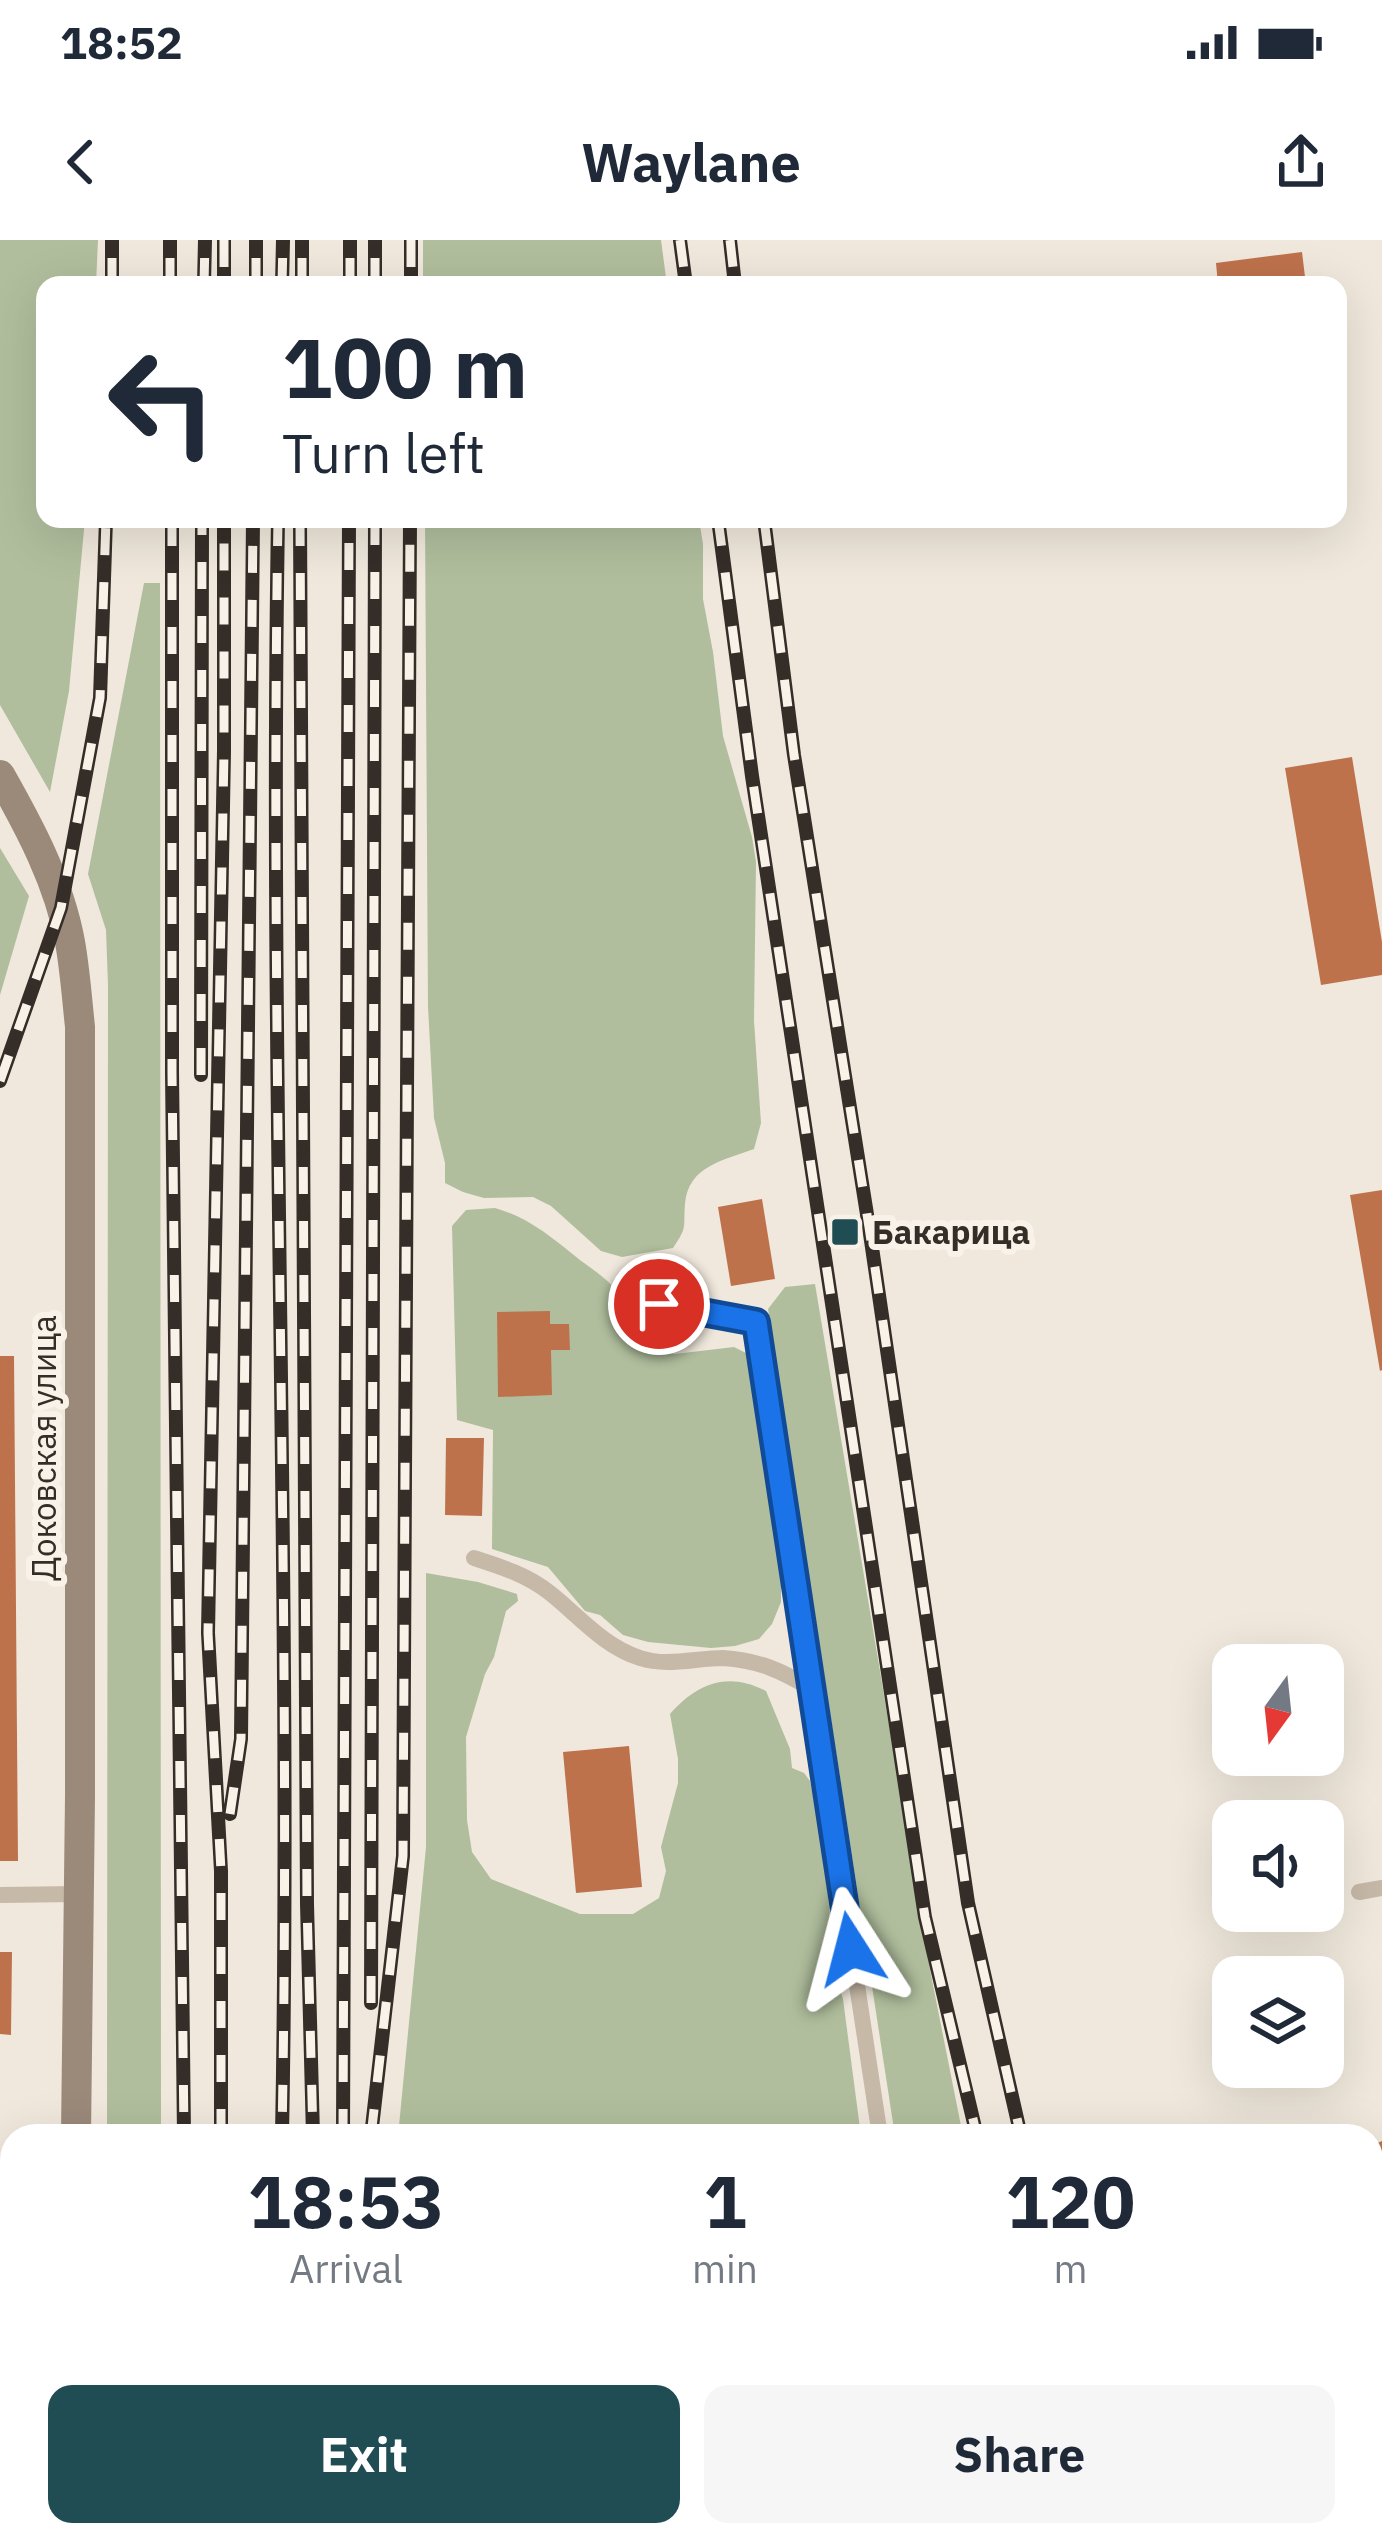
<!DOCTYPE html>
<html lang="en">
<head>
<meta charset="utf-8">
<style>
	:root { --surface:#fff; --page:#f6f6f7; --text:#1f2937; --muted:#747a83; --accent:#204c54 }
	body { margin:0; font-family:"IBM Plex Sans",sans-serif; background:var(--page); color:var(--text); height:100vh; display:flex; flex-direction:column; font-size:45px; white-space:nowrap }
	* { box-sizing:border-box; margin:0 }
	p { font-size:39px; color:var(--muted) }
	.icon { flex:none; width:66px; height:66px; fill:none; stroke:currentColor; stroke-width:2; stroke-linecap:round; stroke-linejoin:round }
	.map { position:relative; flex:1; overflow:hidden }
	.side { position:absolute; left:0px; top:1884px; width:1383px; height:423px; display:flex; flex-direction:column; background:var(--surface); border-radius:36px 36px 0 0; box-shadow:0 12px 48px #0002 }
	.side>* { flex:none }
	.top-card { position:absolute; left:36px; top:36px; width:1311px; height:252px; border-radius:24px; box-shadow:0 12px 48px #0002; background:#fff; color:var(--text); overflow:hidden }
	.needle { width:78px; rotate:195deg }
	.fabs { position:absolute; left:1212px; top:1404px; display:grid; gap:24px }
	.fabs a { display:grid; place-items:center; width:132px; height:132px; border-radius:24px; background:var(--surface); box-shadow:0 12px 48px #0002; font-size:60px }
	.pin { position:absolute; display:grid; place-items:center; width:102px; height:102px; color:#fff; margin:-51px; border:6px solid #fff; border-radius:50%; box-shadow:0 3px 12px #0007 }
	.me { position:absolute; width:132px; margin:-66px; rotate:351deg; stroke-linejoin:round; filter:drop-shadow(0 0 9px #0008) }
	.turn { display:flex; align-items:center; gap:42px; height:252px; padding:0 48px; font-size:54px }
	.turn .icon { width:156px; height:156px; stroke-width:2.5 }
	.turn b { display:block; font-size:84px; line-height:102px }
	.eta { display:flex; justify-content:space-evenly; align-items:center; height:204px; text-align:center }
	.eta b { font-size:72px; font-weight:700; line-height:84px }
	.action { display:flex; gap:24px; margin-top:auto; padding:24px 48px }
	.action a { flex:1; height:138px; border-radius:24px; background:var(--accent); color:#fff; font-size:48px; font-weight:700; line-height:138px; text-align:center }
	.action a+a { background:var(--page); color:var(--text) }
	.status { display:flex; justify-content:space-between; align-items:center; height:84px; padding:0 60px; background:var(--surface); direction:ltr }
	.status svg { height:33px; fill:currentColor }
	header { display:flex; justify-content:space-between; align-items:center; height:156px; padding:0 48px; background:var(--surface); font-size:54px; font-weight:700 }
	.map>svg:first-child { display:block }
</style>
</head>
<body>
<div class="status"><b>18:52</b><svg viewBox="0 0 49 12"><path d="M0 12V9h3v3zM5 12V6h3v6zM10 12V3h3v9zM15 12V0h3v12zM26 1h20v11H26zM47 4h2v5h-2z"/></svg></div>
<header><svg class="icon" aria-label="back" viewBox="0 0 24 24"><path d="M15 5l-7 7 7 7"/></svg>Waylane<svg class="icon" aria-label="share" viewBox="0 0 24 24"><path d="M12 15V3M7 8l5-5 5 5M5 13v7h14v-7"/></svg></header>
<div class="map">
<svg width="1382" height="2306" viewBox="0 0 1382 2306">
	<rect width="100%" height="100%" fill="#f0e8dc"/>
	<!-- green -->
	<path fill="#b0be9d" d="M0,0h98l-2,45h-51v234h40l-16,172 -19,101 -50,-87z
		M423,0h238l6,45h-244z
		M425,279h274l4,25v55l10,53 10,84 29,101 4,25 -2,159 7,102 -7,26c-30,11 -66,17 -69,55 -2,25 3,22 -12,44l-51,9 -21,-6 -50,-45 -18,-9 -49,1 -21,-6 -18,-9v-20l-11,-45 -6,-111z
		M144,343h16l1,1553h-54l1,-1151 -2,-55 -18,-56z
		M0,608l29,48 -29,99z
		M495,968c32,9 55,28 80,48 13,11 33,22 43,37 9,15 5,36 15,54l42,7 59,-7 14,7 33,230v18l-9,22 -13,15 -24,7 -24,2 -63,-6 -25,-7 -23,-20 -15,-4 -37,-44 -56,-18 1,-119 -36,-10 -5,-194 14,-16z
		M815,1044l116,691 32,161h-68l-127,-827 17,-22z
		M426,1333l52,9 39,12 1,7 -12,10 -12,46 -9,17 -19,63 1,83 5,32 19,27 89,35h53l26,-16 7,-27 -5,-24 17,-64v-24l-8,-45c27,-31 58,-43 96,-23l24,58 2,19 12,5 6,8 12,58 10,97 -8,29 13,15 6,19 18,137h-463l28,-289z
		M493,2295h266l15,11h-263z
		M942,2295h149l3,11h-154z"/>
	<!-- building -->
	<path fill="#be724c" d="M1302,12l4,33h-88l-2,-22z
		M1352,517l30,185v33l-61,10 -36,-217z
		M1382,950v180l-2,1 -30,-176z
		M762,959l13,80 -44,7 -13,-79z
		M550,1071v13h19l1,26h-19l1,45 -54,2 -1,-85z
		M0,1116h14l4,505h-18z
		M446,1198h38l-2,78 -37,-1z
		M629,1506l13,141 -66,6 -13,-141z
		M0,1712h12l-1,83 -11,-1z
		M1382,1901v80l-9,5 -2,-80z
		M1376,2087l6,46 -11,2v-47z"/>
	<g fill="none" stroke-linecap="round" stroke-linejoin="round">
		<!-- lane -->
		<path stroke="#c7b9a8" stroke-width="16" d="M659,1064l97,18 124,814
			M474,1318c28,9 53,17 76,35 29,23 53,53 90,65 27,9 56,0 83,0 35,2 59,13 87,30
			M1359,1652l23,-4
			M0,1655l79,-1
			M0,1941l12,-10
			M925,2306l2,-11"/>
		<!-- street -->
		<path stroke="#c7b9a8" stroke-width="30" d="M0,1967l12,4"/>
		<!-- secondary -->
		<path stroke="#9b897a" stroke-width="30" d="M0,535c30,53 59,107 70,167 5,28 7,57 10,85v769l-4,340
			M796,2295l12,11"/>
		<defs>
			<path id="rail" d="M224,0v45
				M411,0v45
				M680,0l6,45
				M730,0l5,45
				M112,45v-45
				M170,45v-45
				M204,45l1,-45
				M256,45v-45
				M282,45l1,-45
				M302,45v-45
				M350,45v-45
				M375,45v-45
				M172,279v553l12,1064
				M278,279c-9,539 14,1078 4,1617
				M300,279l7,1385 6,232
				M718,279l34,257 173,1141 52,219
				M764,279l30,236 75,472 99,676 53,233
				M201,835l1,-556
				M0,841l61,-173 39,-210 6,-179
				M230,1574l11,-75 12,-1220
				M371,1763l4,-1484
				M221,1896v-265l-13,-238 16,-882v-232
				M343,1896l6,-1617
				M371,1896l32,-280 7,-1337
				M192,2295v11
				M222,2295l1,11
				M284,2295v11
				M315,2295v11
				M1101,2295l5,11
				M1143,2295l4,11
				M347,2306l1,-11"/>
		</defs>
		<!-- rail casing -->
		<use href="#rail" stroke="#352d28" stroke-width="14"/>
		<!-- rail -->
		<use href="#rail" stroke="#f8f2e8" stroke-width="9" stroke-dasharray="27" stroke-linecap="butt"/>
	</g>
	<g fill="none" stroke-linecap="round" stroke-linejoin="round">
		<defs>
			<path id="route" d="M659,1064l97,18 95,627"/>
		</defs>
		<!-- route casing -->
		<use href="#route" stroke="#114b97" stroke-width="30"/>
		<!-- route -->
		<use href="#route" stroke="#1a73e8" stroke-width="21"/>
	</g>
	<!-- markers -->
	<rect fill="#204c54" stroke="#f8f2e8" stroke-width="4.5" x="830" y="977" width="30" height="30" rx="6"/>
	<g text-anchor="middle" stroke-width="12" stroke-linejoin="round" paint-order="stroke">
		<!-- poi labels -->
		<g font-size="33" font-weight="bold" fill="#352d28" stroke="#f8f2e8" text-anchor="start">
			<text x="872" y="1004">Бакарица</text>
		</g>
		<!-- street labels -->
		<g font-size="33" fill="#352d28" stroke="#f8f2e8">
			<text transform="translate(44 1208) rotate(-90)" y="12">Доковская улица</text>
		</g>
	</g>
</svg>
<div class="fabs">
<a><svg class="needle" viewBox="-14 -14 28 28"><path d="M0-13l5 13h-10z" fill="#e53935"/><path d="M0 13l5-13h-10z" fill="#747a83"/></svg></a>
<a><svg class="icon" aria-label="sound" viewBox="0 0 24 24"><path d="M4 9h4l5-4v14l-5-4H4zM17 9q2 3 0 6"/></svg></a>
<a><svg class="icon" aria-label="layers" viewBox="0 0 24 24"><path d="M12 4l9 5-9 5-9-5zM3 14l9 5 9-5"/></svg></a>
</div>
<div class="pin" style="left:659px;top:1064px;background:#d93025"><svg class="icon" aria-label="arrive" viewBox="0 0 24 24"><path d="M6 21V4h12l-3 4 3 4H6"/></svg></div>
<svg class="me" style="left:851px;top:1709px" viewBox="-20 -20 40 40"><path d="M0-17L14 15 0 8-14 15z" fill="#1a73e8" stroke="#fff" stroke-width="4"/></svg>
<div class="top-card">
<div class="turn"><svg class="icon" aria-label="left" viewBox="0 0 24 24"><path d="M17 20v-9H6M10 6l-5 5 5 5"/></svg><div><b>100 m</b>Turn left</div></div>
</div>
<section class="side">
<div class="eta">
<div><b>18:53</b><p>Arrival</p></div>
<div><b>1</b><p>min</p></div>
<div><b>120</b><p>m</p></div>
</div>
<div class="action"><a>Exit</a><a>Share</a></div>
</section>
</div>
</body>
</html>
